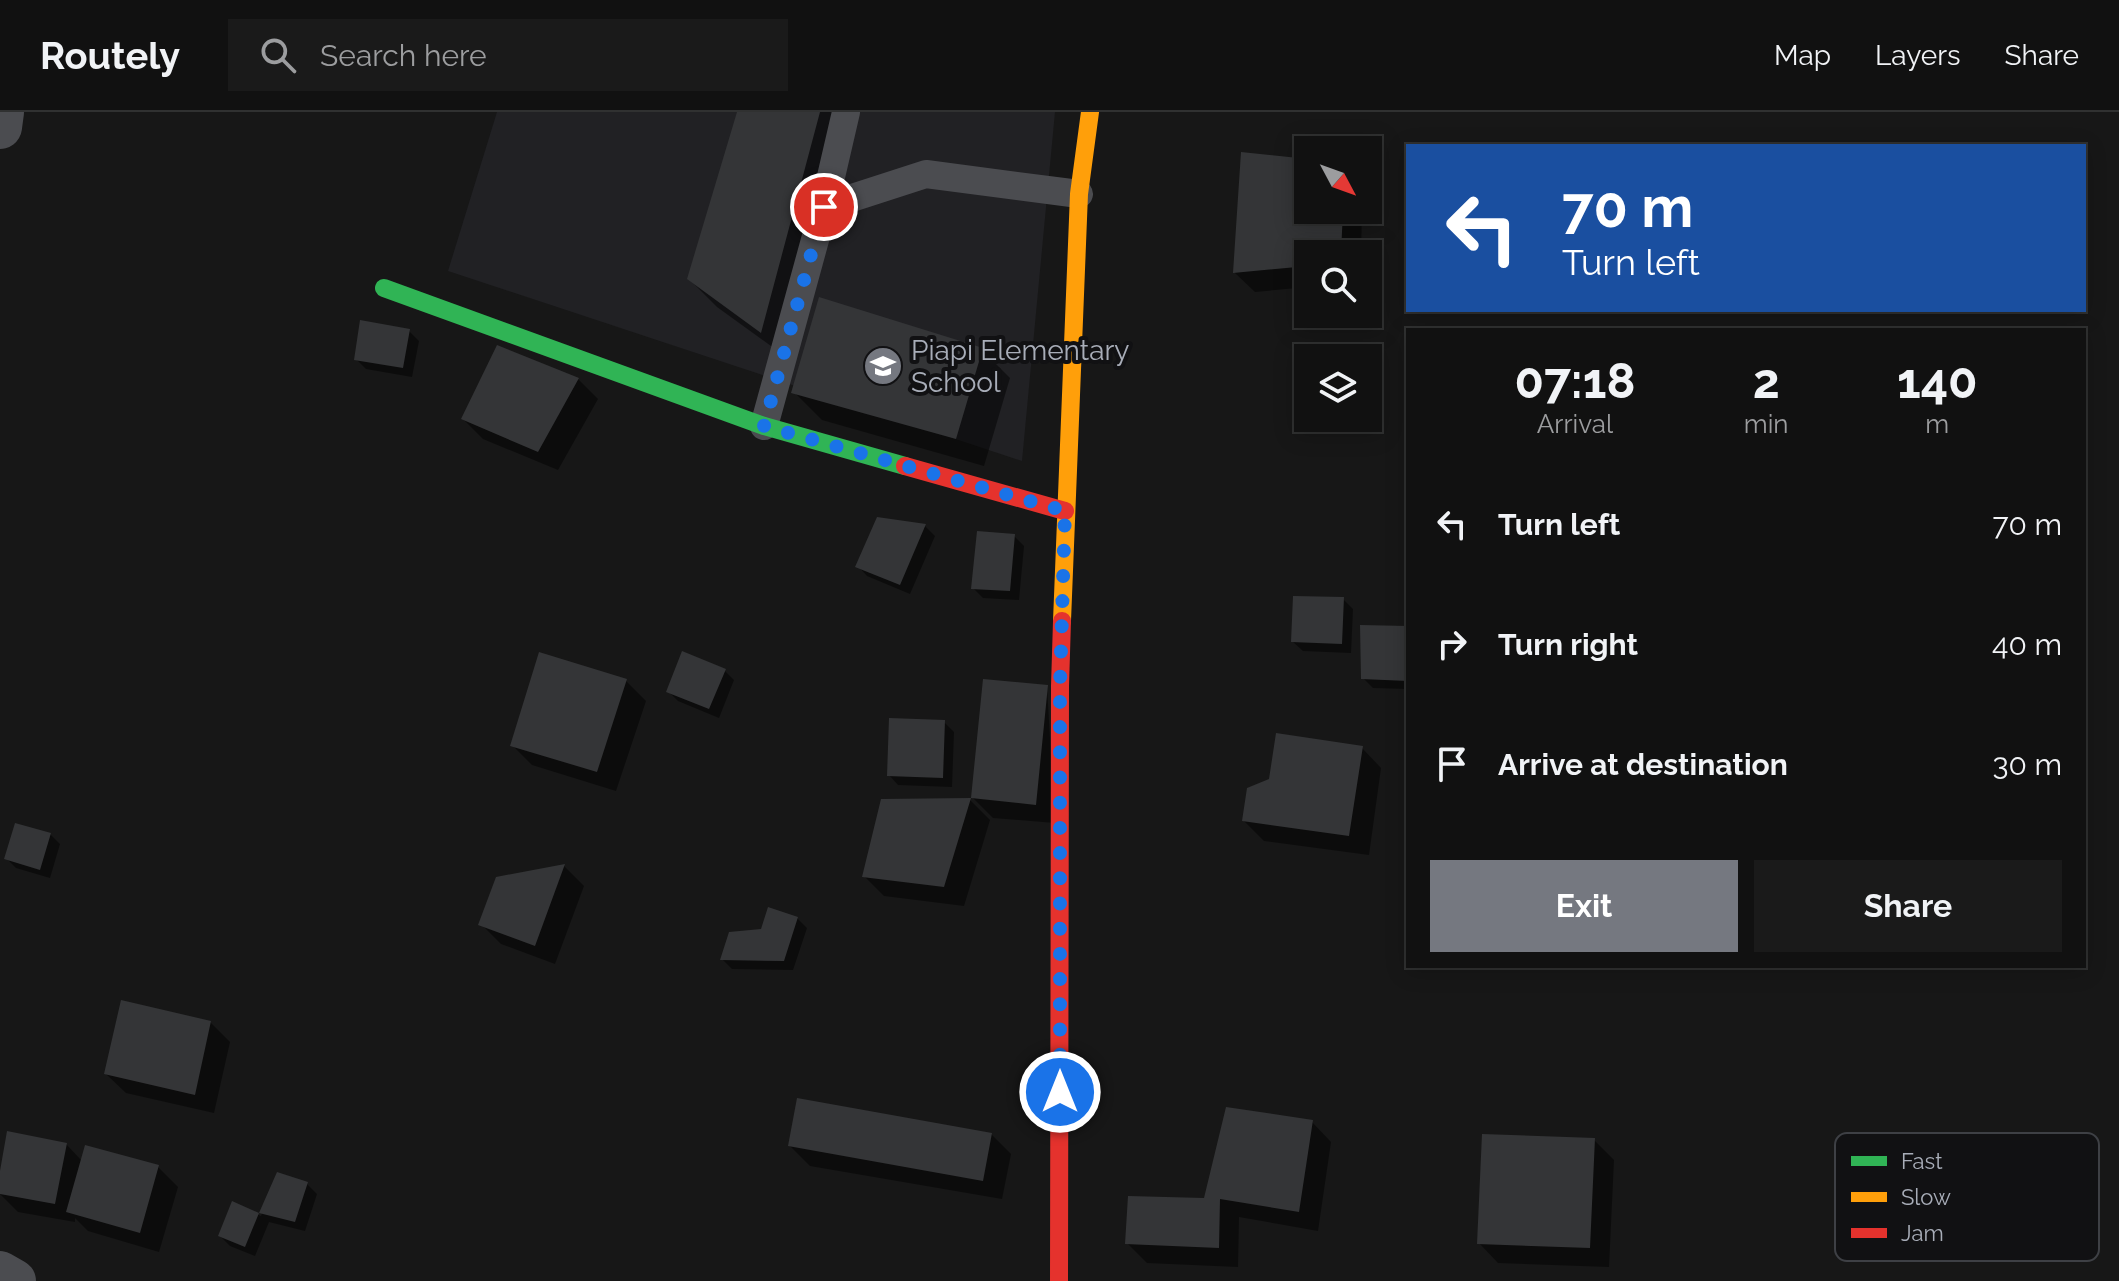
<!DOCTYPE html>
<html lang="en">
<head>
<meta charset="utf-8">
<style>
	:root { --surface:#111; --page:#1a1a1a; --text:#f1f3f6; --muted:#9c9d9f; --line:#303131; --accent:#757880 }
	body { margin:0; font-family:Raleway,sans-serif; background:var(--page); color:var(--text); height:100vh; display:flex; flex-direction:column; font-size:30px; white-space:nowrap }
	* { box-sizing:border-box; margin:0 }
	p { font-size:26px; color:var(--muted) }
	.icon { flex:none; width:44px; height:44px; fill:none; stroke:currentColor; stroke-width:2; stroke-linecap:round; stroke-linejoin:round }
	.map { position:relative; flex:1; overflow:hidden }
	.side { position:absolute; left:1406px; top:216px; width:680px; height:640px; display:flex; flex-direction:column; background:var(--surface); border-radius:0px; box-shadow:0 4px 20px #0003,0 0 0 2px var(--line) }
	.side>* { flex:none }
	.guide { position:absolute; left:1406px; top:32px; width:680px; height:168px; border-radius:0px; box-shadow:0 4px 20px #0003,0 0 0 2px var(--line); background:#1a4fa0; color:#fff; overflow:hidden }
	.needle { width:52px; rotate:131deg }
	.tools { position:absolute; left:1294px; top:24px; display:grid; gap:16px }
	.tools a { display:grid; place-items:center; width:88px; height:88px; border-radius:0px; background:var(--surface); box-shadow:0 4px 20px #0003,0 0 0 2px var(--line); font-size:40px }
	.pin { position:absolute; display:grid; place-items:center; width:68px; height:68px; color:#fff; margin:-34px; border:4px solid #fff; border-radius:50%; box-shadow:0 2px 8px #0007 }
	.me { position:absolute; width:88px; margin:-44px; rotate:0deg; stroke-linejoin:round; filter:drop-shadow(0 0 6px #0008) }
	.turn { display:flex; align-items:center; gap:28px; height:168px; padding:0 24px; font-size:36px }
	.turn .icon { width:104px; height:104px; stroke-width:2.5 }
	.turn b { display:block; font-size:56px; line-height:68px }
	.eta { display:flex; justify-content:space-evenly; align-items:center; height:136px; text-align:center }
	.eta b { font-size:48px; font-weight:700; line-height:56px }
	.cta { display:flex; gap:16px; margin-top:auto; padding:16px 24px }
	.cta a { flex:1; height:92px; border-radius:0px; background:var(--accent); color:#fff; font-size:32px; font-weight:700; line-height:92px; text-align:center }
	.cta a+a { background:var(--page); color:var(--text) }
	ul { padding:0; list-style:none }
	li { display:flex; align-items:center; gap:24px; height:120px; padding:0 24px }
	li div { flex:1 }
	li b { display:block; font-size:30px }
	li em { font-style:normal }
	header { display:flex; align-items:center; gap:48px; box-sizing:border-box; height:112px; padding:0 40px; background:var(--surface); border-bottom:2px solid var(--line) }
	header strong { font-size:38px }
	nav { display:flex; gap:44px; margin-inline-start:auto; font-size:28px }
	.search { width:560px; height:72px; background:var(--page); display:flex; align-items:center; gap:20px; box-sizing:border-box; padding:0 28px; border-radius:0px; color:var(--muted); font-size:30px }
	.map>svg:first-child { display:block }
</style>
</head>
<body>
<header>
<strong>Routely</strong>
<div class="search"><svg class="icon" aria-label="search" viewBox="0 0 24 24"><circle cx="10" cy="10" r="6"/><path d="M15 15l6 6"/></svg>Search here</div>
<nav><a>Map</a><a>Layers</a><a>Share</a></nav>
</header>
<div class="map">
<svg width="2119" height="1169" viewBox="0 0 2119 1169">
	<rect width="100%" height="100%" fill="#171717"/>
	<!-- built -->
	<path fill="#212124" d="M497,0h558l-33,349 -574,-190z"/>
	<!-- shadow -->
	<path fill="#0007" d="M739,0h116l-66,247 -72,-52 -28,-28z
		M1308,49v49h54l-1,44h-53v33l-53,5 -20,-19z
		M409,219l10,10 -7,36 -46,-8 -10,-10z
		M982,238l28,28 -26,88 -162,-46 -28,-28z
		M578,267l20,20 -40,71 -75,-31 -20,-20z
		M925,414l10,10 -25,58 -43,-18 -9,-10z
		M1014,424l10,10 -5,54 -36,-2 -10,-10z
		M1343,487l10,10 -2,44 -48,-2 -10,-9z
		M1408,516v61l-35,-1 -10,-10z
		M724,558l10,10 -15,38 -41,-17 -10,-10z
		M626,569l20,20 -30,90 -84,-26 -20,-20z
		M1047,575l8,136 -62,-5 -20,-20z
		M944,610l10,10 -2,55 -54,-2 -9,-10z
		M1362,636l19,20 -12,87 -105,-14 -20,-20z
		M970,688l20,20 -26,86 -80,-10 -20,-20z
		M50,722l10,10 -10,34 -34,-10 -10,-10z
		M564,754l20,20 -29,78 -54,-20 -20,-20 17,-45z
		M797,806l10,10 -14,42 -61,-1 -10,-10 40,-28z
		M210,910l20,20 -16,71 -88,-20 -20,-19z
		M1312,1010l19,20 -13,89 -79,-14 -1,50 -91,-4 -20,-20 79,-43z
		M991,1022l20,20 -9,45 -192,-33 -20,-20z
		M1594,1028l20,20 -5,107 -111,-4 -19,-20z
		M66,1032l16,17 76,6 20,20 -19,65 -71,-21 -13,-13v4l-57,-10 -18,-18v-12z
		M278,1063l29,9 10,10 -12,37 -36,-9 -14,34 -25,-10 -10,-10 13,-32 28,12z"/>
	<!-- building -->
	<path fill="#343537" d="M737,0h83l-59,221 -74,-54z
		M1241,40l67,7v51h35l-2,44h-33v12l-75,7z
		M819,185l164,51 -27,91 -165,-46z
		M360,208l50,9 -7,39 -49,-8z
		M497,233l82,33 -41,74 -77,-33z
		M877,405l49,7 -26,61 -45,-18z
		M977,419l38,3 -5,57 -39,-2z
		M1293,484l51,1 -2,47 -51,-2z
		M1360,513l48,1v55l-47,-2z
		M682,539l44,18 -17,40 -43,-17z
		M539,540l88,27 -30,93 -87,-26z
		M983,567l65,6 -12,120 -65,-7z
		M889,606l56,2 -2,58 -56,-2z
		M1276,621l87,13 -14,90 -107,-15 5,-33 22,-9z
		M971,686l-27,89 -82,-10 19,-78z
		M15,711l36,10 -11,37 -36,-11z
		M565,752l-30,82 -57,-21 18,-48z
		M768,795l30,10 -14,44 -64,-1 9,-28 32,-3z
		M121,888l90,21 -16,74 -91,-21z
		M797,986l195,35 -9,48 -195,-35z
		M1226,995l87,13 -14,92 -79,-13 -1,49 -94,-4 3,-48 76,2z
		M7,1019l60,12 -12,61 -55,-10v-23z
		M1482,1022l113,4 -5,110 -113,-4z
		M85,1033l74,20 -19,68 -74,-21z
		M277,1060l31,10 -13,40 -36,-9z
		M232,1089l27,12 -14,34 -27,-11z"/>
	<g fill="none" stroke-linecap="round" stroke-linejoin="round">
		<!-- lane -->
		<path stroke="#4b4c50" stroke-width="28" d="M824,95l102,-33 153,20
			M764,314l60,-219 22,-95"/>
		<!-- street -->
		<path stroke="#4b4c50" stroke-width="44" d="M0,15l2,-15
			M0,1161l14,8"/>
		<!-- fast -->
		<path stroke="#30b455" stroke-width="18" d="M384,176l380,138 141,40"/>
		<!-- slow -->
		<path stroke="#ff9f0a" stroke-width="18" d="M1062,509l17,-427 11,-82"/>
		<!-- jam -->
		<path stroke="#e5322d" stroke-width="18" d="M905,354l160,45
			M1059,1169l1,-595 2,-65"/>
	</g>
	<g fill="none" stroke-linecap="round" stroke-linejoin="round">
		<!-- route -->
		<path stroke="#1a73e8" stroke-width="14" stroke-dasharray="0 25.2" d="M824,95l-60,219 301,85 -5,175v406"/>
	</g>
	<!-- icons -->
	<defs>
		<symbol id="school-disc" viewBox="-11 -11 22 22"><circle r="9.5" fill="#757880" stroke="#111113"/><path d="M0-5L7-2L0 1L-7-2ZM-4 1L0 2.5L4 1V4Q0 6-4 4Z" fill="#fff"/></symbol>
	</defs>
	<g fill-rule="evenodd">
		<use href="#school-disc" x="861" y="232" width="44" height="44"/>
	</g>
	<g text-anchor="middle" stroke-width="8" stroke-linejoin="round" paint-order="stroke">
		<!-- poi labels -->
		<g font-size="28" fill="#a8adb8" stroke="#111113" text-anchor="start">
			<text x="911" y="248">Piapi Elementary<tspan x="911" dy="32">School</tspan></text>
		</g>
	</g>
	<!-- legend -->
	<rect x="1835" y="1021" width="264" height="128" rx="12" fill="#111113" stroke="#3e4045" stroke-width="2"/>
	<rect x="1851" y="1044" width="36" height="10" fill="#30b455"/>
	<rect x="1851" y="1080" width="36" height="10" fill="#ff9f0a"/>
	<rect x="1851" y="1116" width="36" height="10" fill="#e5322d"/>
	<g font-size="22" fill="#a8adb8">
		<text x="1901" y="1057">Fast</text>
		<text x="1901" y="1093">Slow</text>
		<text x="1901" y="1129">Jam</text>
	</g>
</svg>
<div class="tools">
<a><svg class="needle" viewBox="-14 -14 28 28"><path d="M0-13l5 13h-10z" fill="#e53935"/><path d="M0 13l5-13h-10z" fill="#9c9d9f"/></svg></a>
<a><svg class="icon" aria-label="search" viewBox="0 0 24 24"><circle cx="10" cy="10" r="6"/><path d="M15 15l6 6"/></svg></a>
<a><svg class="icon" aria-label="layers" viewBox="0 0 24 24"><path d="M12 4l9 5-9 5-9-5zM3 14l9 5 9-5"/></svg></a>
</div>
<div class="pin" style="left:824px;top:95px;background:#d93025"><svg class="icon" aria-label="arrive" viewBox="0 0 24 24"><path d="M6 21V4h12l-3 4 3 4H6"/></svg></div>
<svg class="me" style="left:1060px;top:980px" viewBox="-20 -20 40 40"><circle r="17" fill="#1a73e8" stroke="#fff" stroke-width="3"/><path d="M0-11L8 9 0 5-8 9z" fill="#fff"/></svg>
<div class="guide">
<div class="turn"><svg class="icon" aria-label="left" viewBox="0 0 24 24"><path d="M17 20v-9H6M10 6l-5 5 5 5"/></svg><div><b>70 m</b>Turn left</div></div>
</div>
<section class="side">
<div class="eta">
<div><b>07:18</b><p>Arrival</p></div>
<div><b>2</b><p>min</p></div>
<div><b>140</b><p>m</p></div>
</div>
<ul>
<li><svg class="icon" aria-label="left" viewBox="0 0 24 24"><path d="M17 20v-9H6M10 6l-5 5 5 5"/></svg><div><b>Turn left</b></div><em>70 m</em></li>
<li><svg class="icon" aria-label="right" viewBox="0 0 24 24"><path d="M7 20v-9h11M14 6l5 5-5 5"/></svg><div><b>Turn right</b></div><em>40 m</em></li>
<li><svg class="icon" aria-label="arrive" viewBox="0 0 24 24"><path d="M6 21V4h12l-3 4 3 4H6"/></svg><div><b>Arrive at destination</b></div><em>30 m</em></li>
</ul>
<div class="cta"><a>Exit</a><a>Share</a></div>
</section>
</div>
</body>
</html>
